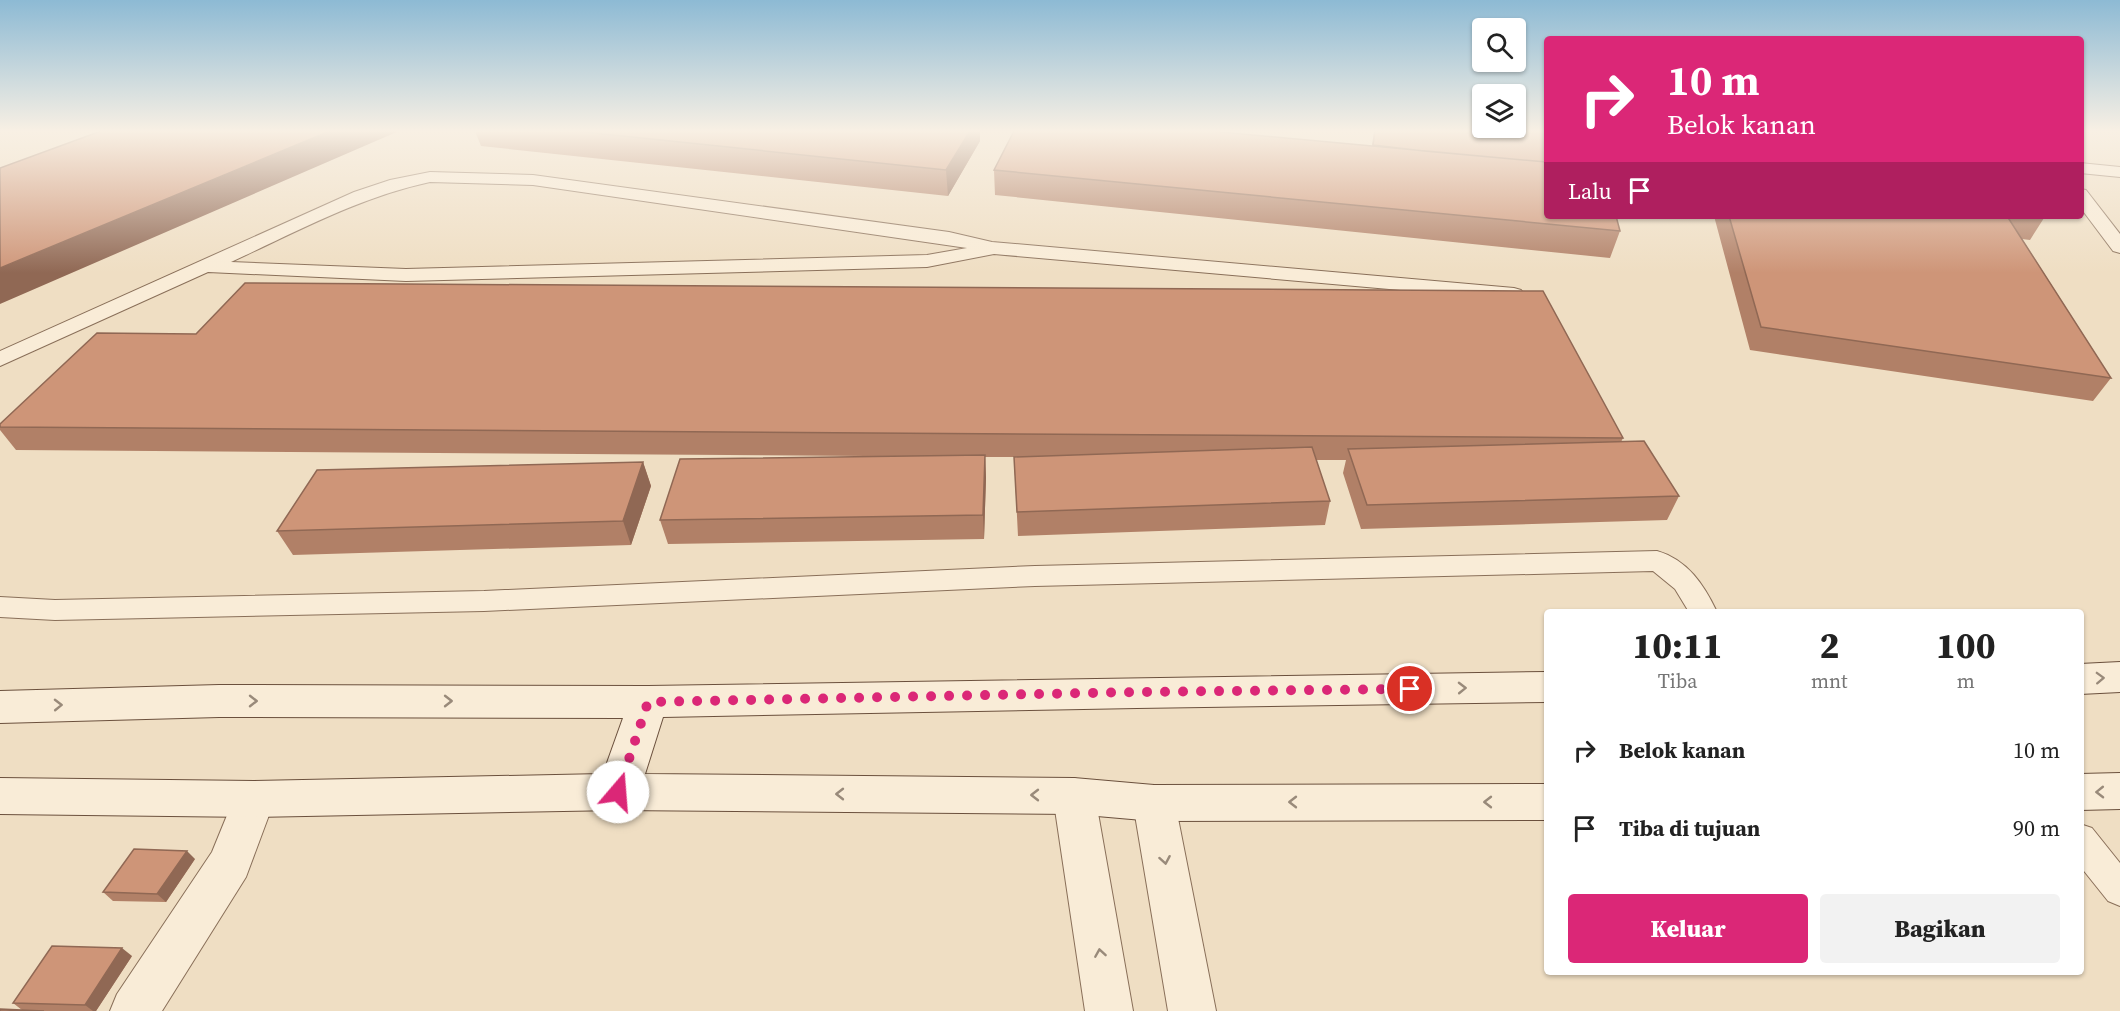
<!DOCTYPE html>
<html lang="id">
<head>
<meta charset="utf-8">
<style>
	:root { --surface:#fff; --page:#f2f2f2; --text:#222; --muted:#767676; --accent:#db2777 }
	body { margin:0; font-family:"Source Serif 4",serif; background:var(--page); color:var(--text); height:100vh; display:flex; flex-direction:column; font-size:22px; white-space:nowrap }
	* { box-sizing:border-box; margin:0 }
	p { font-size:20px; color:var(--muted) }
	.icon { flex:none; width:33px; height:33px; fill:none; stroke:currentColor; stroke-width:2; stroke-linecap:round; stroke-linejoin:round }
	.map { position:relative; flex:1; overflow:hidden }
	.sheet { position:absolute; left:1544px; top:609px; width:540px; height:366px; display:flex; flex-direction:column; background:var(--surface); border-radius:6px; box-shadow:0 2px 4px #0004 }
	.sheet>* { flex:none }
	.banner { position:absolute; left:1544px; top:36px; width:540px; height:183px; border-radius:6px; box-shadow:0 2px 4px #0004; background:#db2777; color:#fff; overflow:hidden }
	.buttons { position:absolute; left:1472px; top:18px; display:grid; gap:12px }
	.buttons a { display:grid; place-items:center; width:54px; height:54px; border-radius:6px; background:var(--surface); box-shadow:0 2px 4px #0004; font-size:30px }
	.pin { position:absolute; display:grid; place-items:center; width:51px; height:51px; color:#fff; margin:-26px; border:3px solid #fff; border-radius:50%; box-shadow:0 2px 6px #0007 }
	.me { position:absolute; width:66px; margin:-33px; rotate:18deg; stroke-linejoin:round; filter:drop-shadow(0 0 4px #0008) }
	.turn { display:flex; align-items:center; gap:21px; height:126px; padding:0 24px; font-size:27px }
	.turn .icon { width:78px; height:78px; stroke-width:2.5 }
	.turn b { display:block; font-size:42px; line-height:51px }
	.then { display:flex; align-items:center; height:57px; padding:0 24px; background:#0003; gap:12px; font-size:22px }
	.eta { display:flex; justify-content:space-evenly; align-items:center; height:102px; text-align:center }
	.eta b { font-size:36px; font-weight:800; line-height:42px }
	.primary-button { display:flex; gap:12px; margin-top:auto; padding:12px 24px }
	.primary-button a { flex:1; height:69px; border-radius:6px; background:var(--accent); color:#fff; font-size:24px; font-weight:800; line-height:69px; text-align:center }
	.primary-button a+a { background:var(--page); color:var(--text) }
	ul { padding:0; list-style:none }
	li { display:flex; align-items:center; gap:18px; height:78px; padding:0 24px }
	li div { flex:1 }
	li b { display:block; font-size:22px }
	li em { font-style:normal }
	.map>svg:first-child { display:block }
</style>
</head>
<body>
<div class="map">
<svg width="2120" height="1011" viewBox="0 0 2120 1011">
	<rect width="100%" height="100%" fill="#efdec3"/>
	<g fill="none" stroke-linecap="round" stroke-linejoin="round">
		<defs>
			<path id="lane" d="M2080,163l40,4v10l-40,-4z
				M430,172l103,3 416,57 43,10 522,46 7,2 3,4 -3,4 -7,2 -520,-46 -67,13 -521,14 -198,-9 -208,94v-15l354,-159 36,-12zM430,182l103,3 434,63 -40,7 -521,14 -175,-7c65,-30 129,-65 199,-80z
				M2080,189l6,1 34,44v19l-7,-2 -33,-44z
				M1657,551c31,9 47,34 60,61h-28l-14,-23 -22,-18 -618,15 -551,25 -429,9 -55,-3v-20l55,3 429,-9 551,-25z
				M2080,824l12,4 28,35v43l-12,-5 -28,-35z"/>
			<path id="street" d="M1074,778l15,5 6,13 38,215h-48l-32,-215 6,-13z
				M254,781l15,5 6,13 -29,78 -84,134h-52l7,-17 95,-142 27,-66z
				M1154,785l15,5 6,13 41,208h-48l-35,-208 6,-13z"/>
			<path id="secondary" d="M2120,662v30l-40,2v-30z
				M1546,672v30l-409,6 -474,9 -18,57 429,4 80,7 392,-1v36l-392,1 -80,-7 -456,-4 -364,7 -254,-3v-36l254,3 349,-7 20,-56 -404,-1 -219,6v-32l219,-6 429,1z
				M2120,773v36l-40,1v-36z"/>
		</defs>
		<!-- lane casing -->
		<use href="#lane" stroke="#896f59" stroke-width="2"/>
		<!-- street casing -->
		<use href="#street" stroke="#896f59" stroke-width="2"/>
		<!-- secondary casing -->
		<use href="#secondary" stroke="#6b503d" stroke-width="2"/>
		<!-- lane -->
		<use href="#lane" fill="#f9ecd7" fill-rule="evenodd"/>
		<!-- street -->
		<use href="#street" fill="#f9ecd7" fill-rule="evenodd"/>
		<!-- secondary -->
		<use href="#secondary" fill="#f9ecd7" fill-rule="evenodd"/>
	</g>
	<!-- wall -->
	<path fill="#b18067" d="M475,131h505v10l-32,55 -467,-50z
		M1374,131l246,100 -10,27 -615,-63 -1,-25 378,-24z
		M1714,216h329l1,2 -14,22 -8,-1 89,139 -18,23 -343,-51z
		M0,424l1623,14 -2,4 58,54 -12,24 -306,9 -18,-56 3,-13h-30l14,41 -5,24 -307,11 -4,-79h-29l1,21 -2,61 -316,5 -8,-24 207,-64 -851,-6 -16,-20z
		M643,462l8,24 -20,59 -338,10 -16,-24z
		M195,859l-29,43 -53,-1 -10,-9z
		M132,956l-36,55h-96l22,-1 -9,-7z"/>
	<!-- shaded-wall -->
	<path fill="#906854" d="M330,131h69l-399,173v-36z
		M970,131h10v10l-32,55 -2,-26z
		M985,455l1,23 -2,61 -1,-24z
		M643,462l8,24 -20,59 -8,-24z
		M187,851l8,8 -29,43 -9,-8z
		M122,948l10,8 -36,55h-3l-8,-6z"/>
	<!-- building -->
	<path fill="#ce9578" stroke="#906854" stroke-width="1.5" d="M101,131h229l-330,137v-100z
		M575,131h395l-24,39z
		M1014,131h196l336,31v54h70l4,15 -626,-61z
		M1375,131h171v31l-122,-11 -51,-6z
		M1729,216h278l104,162 -350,-51z
		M2024,216h19l1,2z
		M245,283l1298,8 80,147 -1623,-11v-3l97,-91 99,1z
		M1644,441l35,55 -312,9 -19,-56z
		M1312,447l18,54 -313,11 -3,-55z
		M985,455l-2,60 -323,5 20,-61z
		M643,462l-20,59 -346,10 40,-61z
		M134,849l53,2 -30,43 -54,-2z
		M52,946l70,2 -37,57 -72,-2z
		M0,1009l44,2h-44z"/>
	<!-- one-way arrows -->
	<defs><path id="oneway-chevron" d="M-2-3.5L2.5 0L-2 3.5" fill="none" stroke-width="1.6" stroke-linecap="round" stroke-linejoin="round" transform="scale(1.5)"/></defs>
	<g stroke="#998a7a">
		<use href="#oneway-chevron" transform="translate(2100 678) rotate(-2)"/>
		<use href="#oneway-chevron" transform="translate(1462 688) rotate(-1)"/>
		<use href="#oneway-chevron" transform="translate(253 701)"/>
		<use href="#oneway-chevron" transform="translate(448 701)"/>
		<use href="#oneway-chevron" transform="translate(58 705) rotate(-1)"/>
		<use href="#oneway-chevron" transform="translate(2100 792) rotate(179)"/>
		<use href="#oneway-chevron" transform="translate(840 794) rotate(-180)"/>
		<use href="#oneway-chevron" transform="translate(1035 795) rotate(-180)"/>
		<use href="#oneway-chevron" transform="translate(1293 802) rotate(180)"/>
		<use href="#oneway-chevron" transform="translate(1488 802) rotate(180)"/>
		<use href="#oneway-chevron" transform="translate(1165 860) rotate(80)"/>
		<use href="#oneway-chevron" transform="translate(1100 953) rotate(-99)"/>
	</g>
	<!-- sky -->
	<linearGradient id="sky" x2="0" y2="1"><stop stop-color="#8dbad4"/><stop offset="0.48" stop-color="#f8f0e4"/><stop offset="1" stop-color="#f8f0e4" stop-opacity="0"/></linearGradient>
	<rect width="2120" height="273" fill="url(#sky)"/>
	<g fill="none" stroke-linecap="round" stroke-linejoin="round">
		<!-- route -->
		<path stroke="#db2777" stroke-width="10" stroke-dasharray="0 18" d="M618,792l30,-90 489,-10 273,-3"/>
	</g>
</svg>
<div class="buttons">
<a><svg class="icon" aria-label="search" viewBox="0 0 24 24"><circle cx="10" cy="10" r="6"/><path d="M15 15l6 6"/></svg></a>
<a><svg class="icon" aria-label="layers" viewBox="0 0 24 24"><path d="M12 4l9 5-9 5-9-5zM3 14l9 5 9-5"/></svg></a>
</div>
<div class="pin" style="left:1410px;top:689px;background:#d93025"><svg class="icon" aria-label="arrive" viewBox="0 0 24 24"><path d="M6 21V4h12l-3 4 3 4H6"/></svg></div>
<svg class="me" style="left:618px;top:792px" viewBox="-20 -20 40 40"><circle r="19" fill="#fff"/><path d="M0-13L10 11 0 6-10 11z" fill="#db2777"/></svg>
<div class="banner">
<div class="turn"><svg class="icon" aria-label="right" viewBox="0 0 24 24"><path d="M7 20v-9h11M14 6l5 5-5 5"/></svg><div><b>10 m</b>Belok kanan</div></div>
<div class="then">Lalu<svg class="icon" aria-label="arrive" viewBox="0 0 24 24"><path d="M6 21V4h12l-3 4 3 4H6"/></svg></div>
</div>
<section class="sheet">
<div class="eta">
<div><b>10:11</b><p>Tiba</p></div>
<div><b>2</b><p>mnt</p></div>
<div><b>100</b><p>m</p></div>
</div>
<ul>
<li><svg class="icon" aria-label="right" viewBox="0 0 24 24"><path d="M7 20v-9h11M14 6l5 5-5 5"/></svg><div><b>Belok kanan</b></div><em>10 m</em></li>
<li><svg class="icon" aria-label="arrive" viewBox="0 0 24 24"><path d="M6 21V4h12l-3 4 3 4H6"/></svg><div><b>Tiba di tujuan</b></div><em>90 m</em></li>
</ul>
<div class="primary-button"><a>Keluar</a><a>Bagikan</a></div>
</section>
</div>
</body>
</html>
